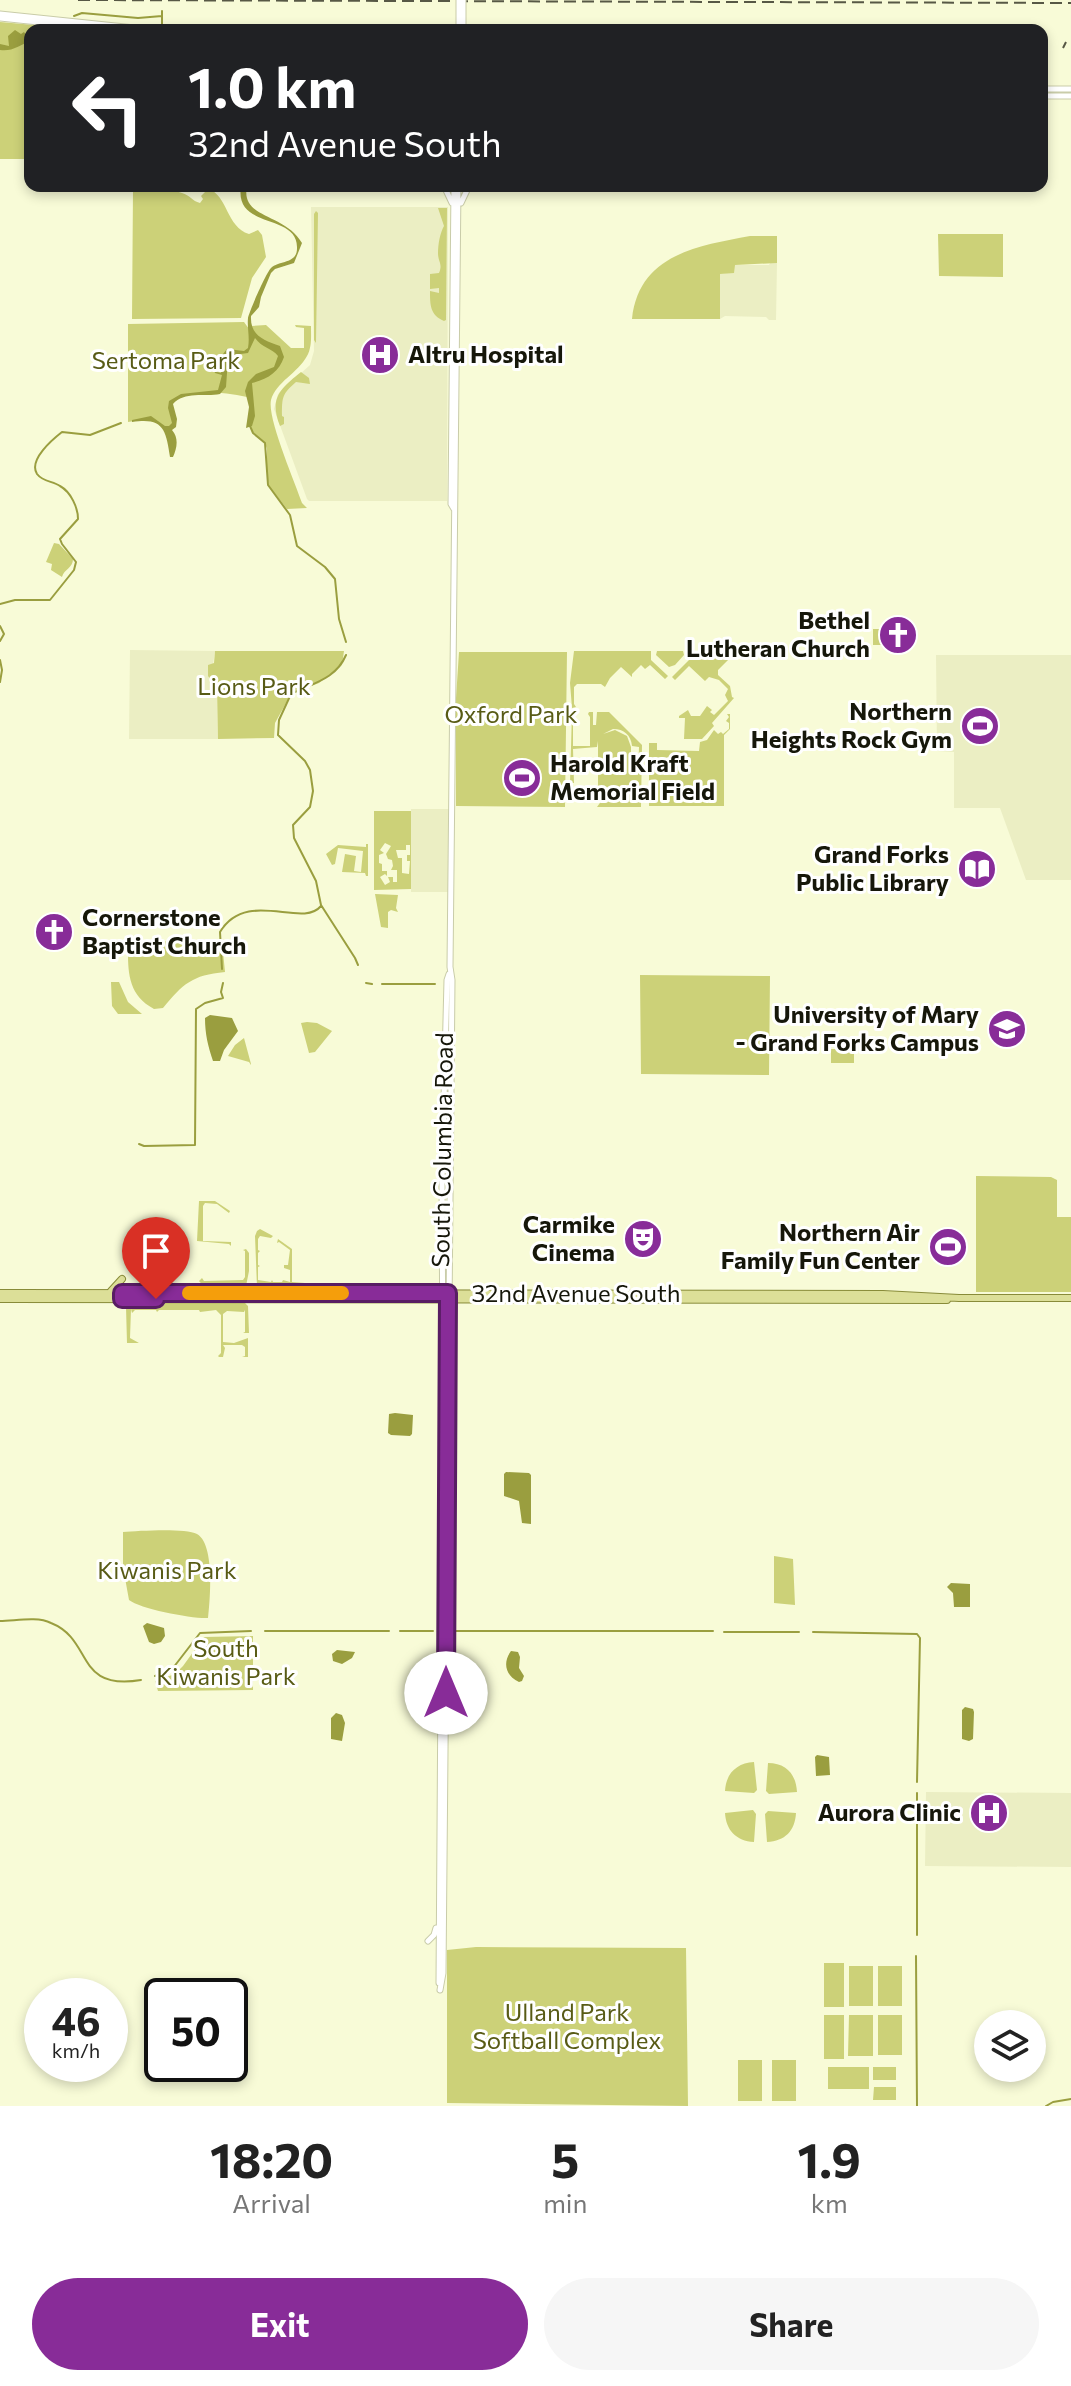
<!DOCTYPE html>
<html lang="en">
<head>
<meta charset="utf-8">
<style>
	:root { --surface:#fff; --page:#f6f6f6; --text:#222; --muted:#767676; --accent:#882c98 }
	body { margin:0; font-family:Commissioner,sans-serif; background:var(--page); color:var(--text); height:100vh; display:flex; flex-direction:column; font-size:30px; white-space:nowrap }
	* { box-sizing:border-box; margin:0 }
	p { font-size:26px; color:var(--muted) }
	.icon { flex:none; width:44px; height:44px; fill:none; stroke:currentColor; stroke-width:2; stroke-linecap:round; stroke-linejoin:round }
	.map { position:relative; height:2106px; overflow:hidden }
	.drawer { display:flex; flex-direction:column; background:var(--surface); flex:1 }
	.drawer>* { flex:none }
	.top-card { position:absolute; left:24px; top:24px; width:1024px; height:168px; border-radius:16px; box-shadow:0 4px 12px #0003; background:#202124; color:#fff; overflow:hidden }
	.tools { position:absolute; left:974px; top:2010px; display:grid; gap:16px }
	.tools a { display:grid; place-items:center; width:72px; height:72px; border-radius:50%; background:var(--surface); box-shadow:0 4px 12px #0003; font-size:40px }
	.speed { position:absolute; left:24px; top:1978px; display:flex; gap:16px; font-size:40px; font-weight:700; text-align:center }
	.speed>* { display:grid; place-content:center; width:104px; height:104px; border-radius:50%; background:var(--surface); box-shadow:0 4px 12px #0003; line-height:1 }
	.speed small { font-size:20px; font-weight:400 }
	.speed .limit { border:4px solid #111; border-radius:12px; background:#fff; color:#111 }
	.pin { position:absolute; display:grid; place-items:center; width:68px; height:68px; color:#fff; margin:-82px -34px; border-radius:50% 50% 50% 0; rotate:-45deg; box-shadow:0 0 8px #0007 }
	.pin .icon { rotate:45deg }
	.me { position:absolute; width:88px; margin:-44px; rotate:0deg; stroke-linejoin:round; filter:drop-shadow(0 0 6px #0008) }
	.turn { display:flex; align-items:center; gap:28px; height:168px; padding:0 32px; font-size:36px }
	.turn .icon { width:104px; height:104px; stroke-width:2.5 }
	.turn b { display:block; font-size:56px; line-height:68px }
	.eta { display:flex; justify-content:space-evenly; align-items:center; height:136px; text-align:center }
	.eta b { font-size:48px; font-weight:700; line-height:56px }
	.primary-button { display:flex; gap:16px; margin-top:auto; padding:16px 32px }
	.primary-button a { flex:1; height:92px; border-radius:48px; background:var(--accent); color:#fff; font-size:32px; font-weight:700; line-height:92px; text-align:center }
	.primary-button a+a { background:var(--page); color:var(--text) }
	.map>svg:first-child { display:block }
</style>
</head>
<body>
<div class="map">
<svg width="1071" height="2106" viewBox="0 0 1071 2106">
	<rect width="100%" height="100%" fill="#f8fbd7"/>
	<!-- built -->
	<path fill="#ebeec3" d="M311,207h137l-1,294h-138l-2,-2 -33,-90 4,-15 32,-29 4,-14z
		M770,263h7l-1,57h-7l-3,-3 -41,-1 -5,3v-45l14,-2v-7h35z
		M130,650l85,1 -2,14 4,23 1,51h-89z
		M936,655h135v225h-45l-26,-72h-46v-56l-17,-1z
		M411,809h41l-1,83h-40z
		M926,1792l145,1v74l-146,-1z"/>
	<!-- green -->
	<path fill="#ccd178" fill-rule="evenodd" d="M0,22l91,8h-61v129h-30z
		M208,189c20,6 18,38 41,45l9,-4 4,5 4,22 -14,21 -11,40 -109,1 1,-129c16,0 34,-3 49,3 8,2 10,8 18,10l3,-4 -2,-3z
		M438,208h9l-1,112 -2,1c-14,-6 -14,-16 -14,-30l9,2v-5l-9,1v-15l9,-1c4,-9 -1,-11 -1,-20 0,-9 2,-20 6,-27z
		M316,211l2,2 -2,130 -2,-3v-126z
		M938,234h65v43l-64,-1z
		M750,236h27v27l-42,2 -1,8 -14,1v45h-88c7,-64 64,-73 118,-83z
		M244,322l8,11 -1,-7 15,-1 25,23h13v-20l-8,-1 -1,-2 16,1c0,11 1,21 -4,30 -9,17 -31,26 -36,44 -4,18 24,82 31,103l5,5 -20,1 -18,-23 -2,-10v-27l-2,-6 -13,-12 -3,-15 3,-18c-26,-6 -57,-10 -80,4l2,24 -7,4c-14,-12 -21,-11 -39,-8v-98z
		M301,372l8,6 1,6 -14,-2c-14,12 -14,15 -14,34l2,1v7l-4,2c-11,-28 0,-37 21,-54z
		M54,543l5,1 14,15c0,9 -9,10 -11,18l-11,-7 1,-6 -6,-2z
		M873,629h19v16h-19z
		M215,651h129l-2,14 -23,18 -28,11 -16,29 -1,15 -56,1 -1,-51 -9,-12v-11l6,-2z
		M574,651h77v9l17,16 -3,3 -15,-14 -5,4 -4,-4 -9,9v3l-11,-10 -11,11 -5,9 -4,-3h-24l-3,3v17l2,3 -4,1 -2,-25z
		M657,651h26l1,4 -9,10 -6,2 -13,-12z
		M459,652h108l-2,155 -109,-1v-108z
		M690,652l44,1 -1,3h-1l-14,14v5l12,11 2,11 2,1 -22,25 2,3 -12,13h-18l1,-21h-6v-2l9,-6 3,6h9l7,-10 5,4 -2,2 4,3 14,-14 -3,-6 3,-6 -9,-9 -10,-3 -4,4 -16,-15 -14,14 -3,-3 17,-17z
		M572,712l4,2 -3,3v29h17v-29l-2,-3 1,-2h4v13h3l1,-13h12l33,33 -1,62h-44l5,-7 -4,-2v-57l-1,6 -24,2 1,34h-4zM613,729c11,0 18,6 19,17l7,1 -1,28 -7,-2v-26l-4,-11 -12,-6 -12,4z
		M727,714h3v15l-6,6v71h-75v-63h8v7l42,1 1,-9 7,-2 7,-10 4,4 3,-2 2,2 6,-5v-6l-3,-2 3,-4z
		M374,811h37v78l-37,1zM385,843l6,3 -5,8 2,5 4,1 1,6 -2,4h6v12h-4v-5h-5l2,5 -5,3 -5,-8 5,-3 2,2v-5h-5v-7l-3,-1v-8l5,-2 -4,-3zM406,845h4v10h-3v6h3l-1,13 -7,-1v-15h-4l-2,-8h10z
		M366,844h2v32h-2l-1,-3 -23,-1 3,-18 11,2 -2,15 7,1 2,-21 -25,-3 -3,16 -3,1 -6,-11 12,-9 28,2z
		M375,894l23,1 -2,13 2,4 -7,-2 -3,2v16l-7,-1z
		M128,941l94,1 3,30c-33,3 -42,12 -62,36l-9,1c-28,-15 -26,-40 -26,-68z
		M640,975l130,1 -1,99 -128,-1z
		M111,982h8l9,20 14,12h-24l-6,-8z
		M307,1022l10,1 15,8 -17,21 -6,1 -8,-30z
		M244,1038l7,26v1l-2,-3 -21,-6 7,-11z
		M831,1049h23v14h-23z
		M976,1176l75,1 6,3v37h14v75h-95z
		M199,1201h16l15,10 -1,2 -12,-9 -12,-1 -2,3v35l28,1v4l-2,-2 -32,-3z
		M260,1229l13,7 -2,2 -11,-2 -2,3v11l2,1 -2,2v12l2,1 -2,1v13l13,2 1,-2 1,2h9l1,-2 7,2v-12l-6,-2v-3h4l2,-15 -11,-8 -2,1 1,-4 14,10v33l13,1v4h-48l-2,-51 2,-5z
		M246,1249l3,4v18l-4,20 -39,-2 -7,-8 3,-3 2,3 39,-1 2,-3v-26l-2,-1z
		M131,1301l114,2 3,3 1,27h-6l2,-1v-22l-1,2 -17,-1 -4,3v28l11,1 14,-5v19h-6l3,-1v-9l-3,-2h-19l2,3 -2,9h16h-20l-1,-1 3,-3v-38l-5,-5 -16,2 -1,-2h-40l-2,2 -1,-2h-21l-3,3 -1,-4 -1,29 9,5h-12l-1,-36z
		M123,1532c16,-1 62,-4 74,2 18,10 13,65 11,84 -15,1 -68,-9 -79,-18l-6,-33z
		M774,1556l19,3 2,46 -21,-2z
		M253,1636v54l-95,1 -3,-10 20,-7 8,-8 21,-29z
		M754,1762l3,28 -3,3 -29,-2c1,-18 12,-28 29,-29z
		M768,1763c18,0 28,11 29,29l-28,2 -3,-3z
		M753,1810l3,4 -2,28c-18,-1 -28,-12 -29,-29z
		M768,1811l28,2c-1,18 -11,28 -29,29l-2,-28z
		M476,1947l210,1 2,158 -241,-3v-153z
		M824,1963h20v44h-20z
		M849,1966h24v40h-24z
		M878,1966h24v40h-24z
		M824,2015h20v44h-20z
		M849,2015h24v41h-25z
		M878,2015h24v40h-24z
		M738,2060h24v41h-24z
		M772,2060h24v41h-24z
		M828,2067h41v22h-41z
		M873,2067h23v13h-23z
		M874,2087h22v13h-23z"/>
	<!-- water -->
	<path fill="#9a9e3f" d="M15,30l6,4 3,-2 6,9c-10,4 -18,11 -30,9v-6l9,2 -1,-10z
		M241,186h6c-7,33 38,27 55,57l-8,20 -19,6 -4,4 -10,24 -2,10 -8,9c-1,19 12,24 29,30l4,11c-5,15 -16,22 -32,26l3,33 -3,10 -6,2 3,-21 -4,-16 3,-9 8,-8 18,-7 4,-11c-6,-8 -16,-8 -23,-18l-7,15 -15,2 -5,4 -2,28 -6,7c-15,3 -36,-3 -47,10l4,15 -1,8 -4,3c7,8 5,18 1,27h-3c-4,-28 -7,-40 -38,-35v-2l19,-4 14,10h4l3,-3 -4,-15 1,-7 12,-7 37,-4 4,-15 -7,-2 -4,-13 3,-3v-2l5,5 -2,12 4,1 2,-19 4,-5 17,2 4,-3c2,-11 -1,-20 0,-30 1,-6 18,-45 23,-50 9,-8 27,-4 26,-21 0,-34 -63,-17 -56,-61z
		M210,1015l22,3 6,13 -14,19 -4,11h-7c-5,-15 -8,-27 -8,-43z
		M395,1413l18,2 -1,19 -2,2 -19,-1 -3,-2 1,-19z
		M506,1472l23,1 2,2v49l-9,-1 -3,-22 -15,-5v-22z
		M951,1583l19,1v23h-16l-1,-14 -6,-6z
		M147,1623l17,5 1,8 -4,6 -7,2 -5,-2 -6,-16z
		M337,1650l18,2 -3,6 -10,6 -9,-3 -1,-7z
		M511,1651l7,1 2,5 -1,11 5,8 -2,5 -3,1c-13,-6 -17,-19 -8,-31z
		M965,1707l8,2 1,3 -1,27 -4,2 -7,-2v-29z
		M336,1713l6,2 3,8 -3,18 -11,-2v-21z
		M817,1755l12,2 1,18 -14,1 -1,-19z"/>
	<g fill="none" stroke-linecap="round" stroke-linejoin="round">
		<!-- stream -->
		<path stroke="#9a9e3f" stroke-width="2" d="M74,16l8,-3 56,5 24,-2
			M162,25v-14
			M250,426l3,7 12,10 3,42 22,30 7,31 28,21 10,12 4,40 7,23
			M0,604l15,-4h35l24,-30 2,-8 -14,-18 -2,-5 18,-20c0,-11 -7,-27 -18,-33 -7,-5 -17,-4 -23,-12 -9,-14 16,-35 25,-42l28,3 31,-12
			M0,626l4,8 -4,7
			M346,655c-10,24 -33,28 -55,39l-12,26 -1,15 27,26 5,9 3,21 -3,16 -17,18 1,13 22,43 5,24 34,53 3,7
			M0,660l2,10 -2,12
			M222,969l-2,-37c27,-44 82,-3 101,-26
			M366,983l6,1
			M382,984h53
			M139,1144l5,2 51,-1 1,-136 9,-6 18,-5 -2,-6 2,-9
			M0,1621c15,0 37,-5 51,2 43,17 23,68 90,57
			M265,1631h124
			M400,1631h33
			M451,1631h262
			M724,1632h75
			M813,1632l104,2 3,4 -3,144
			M155,1676l18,-8 27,-35 51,-2
			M917,1935v-142
			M916,1956l1,150
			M1046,2106l7,-4 18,-3"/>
		<defs>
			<path id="secondary" d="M0,14l154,16
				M0,18l113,12
				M1042,89h29
				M1042,96h29
				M444,186l8,17
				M461,203l8,-17
				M454,509l-3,-5 3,-318
				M428,1941l6,-6 2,-7
				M439,1983l4,-604 -1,-198 5,-201 2,-6
				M440,1990l3,-17 9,-993 -2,-13 8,-781"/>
			<path id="primary" d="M111,1291l11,-12
				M0,1293l883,1 76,4h112
				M0,1299l947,1"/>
		</defs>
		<!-- secondary casing -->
		<use href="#secondary" stroke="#c9cca9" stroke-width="7"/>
		<!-- primary casing -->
		<use href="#primary" stroke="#888b39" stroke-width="8"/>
		<!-- secondary -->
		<use href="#secondary" stroke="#fff" stroke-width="5"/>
		<!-- primary -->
		<use href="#primary" stroke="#dcdf98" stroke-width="6"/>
		<!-- rail -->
		<path stroke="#575845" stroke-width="2" stroke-dasharray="12 6" stroke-linecap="butt" d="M78,0l993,3
			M1063,48l3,-6"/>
		<defs>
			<path id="secondary-bridge" d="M459,30v-30
				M463,30v-30"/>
		</defs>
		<!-- secondary-bridge casing -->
		<use href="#secondary-bridge" stroke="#c9cca9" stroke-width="7" stroke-linecap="butt"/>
		<!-- secondary-bridge -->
		<use href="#secondary-bridge" stroke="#fff" stroke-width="5"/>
	</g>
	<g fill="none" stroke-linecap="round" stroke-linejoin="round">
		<defs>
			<path id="route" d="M156,1299h-34v-6h326l-2,400"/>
		</defs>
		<!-- route casing -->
		<use href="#route" stroke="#581d63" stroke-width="20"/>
		<!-- route -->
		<use href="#route" stroke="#882c98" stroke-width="14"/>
		<!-- slow -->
		<path stroke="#f59e0b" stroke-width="14" d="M189,1293h153"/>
	</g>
	<!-- icons -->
	<defs>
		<symbol id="hospital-disc" viewBox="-11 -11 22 22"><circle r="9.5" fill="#882c98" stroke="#fff"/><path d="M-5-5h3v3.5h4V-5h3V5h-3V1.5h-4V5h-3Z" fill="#fff"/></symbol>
		<symbol id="church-disc" viewBox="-11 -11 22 22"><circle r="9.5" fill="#882c98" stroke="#fff"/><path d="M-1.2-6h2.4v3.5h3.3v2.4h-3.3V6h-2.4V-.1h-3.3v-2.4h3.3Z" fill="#fff"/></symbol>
		<symbol id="stadium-disc" viewBox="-11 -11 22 22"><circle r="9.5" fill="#882c98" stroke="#fff"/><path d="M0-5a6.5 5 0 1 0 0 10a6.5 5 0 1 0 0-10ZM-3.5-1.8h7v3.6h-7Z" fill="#fff"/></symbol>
		<symbol id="library-disc" viewBox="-11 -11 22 22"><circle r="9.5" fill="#882c98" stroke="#fff"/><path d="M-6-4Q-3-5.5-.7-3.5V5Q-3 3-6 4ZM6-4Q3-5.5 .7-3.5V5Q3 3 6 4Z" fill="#fff"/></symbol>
		<symbol id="university-disc" viewBox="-11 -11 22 22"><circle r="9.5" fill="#882c98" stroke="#fff"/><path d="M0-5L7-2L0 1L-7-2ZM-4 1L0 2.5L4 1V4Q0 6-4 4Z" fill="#fff"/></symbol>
		<symbol id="theatre-disc" viewBox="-11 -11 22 22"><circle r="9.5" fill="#882c98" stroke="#fff"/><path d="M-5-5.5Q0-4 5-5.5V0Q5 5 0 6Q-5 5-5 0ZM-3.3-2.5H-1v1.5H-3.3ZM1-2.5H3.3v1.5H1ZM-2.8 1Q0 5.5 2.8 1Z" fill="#fff"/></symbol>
	</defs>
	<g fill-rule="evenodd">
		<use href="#hospital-disc" x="358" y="333" width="44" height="44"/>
		<use href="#church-disc" x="876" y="613" width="44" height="44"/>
		<use href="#stadium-disc" x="958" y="704" width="44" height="44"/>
		<use href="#stadium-disc" x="500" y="756" width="44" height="44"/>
		<use href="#library-disc" x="955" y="847" width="44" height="44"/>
		<use href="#church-disc" x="32" y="910" width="44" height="44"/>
		<use href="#university-disc" x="985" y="1007" width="44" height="44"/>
		<use href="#theatre-disc" x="621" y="1217" width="44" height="44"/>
		<use href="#stadium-disc" x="926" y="1225" width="44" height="44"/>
		<use href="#hospital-disc" x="967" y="1791" width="44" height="44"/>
	</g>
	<g text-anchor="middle" stroke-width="6" stroke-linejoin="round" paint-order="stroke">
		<!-- poi labels -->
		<g font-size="24" font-weight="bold" fill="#16170a" stroke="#fff" text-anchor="end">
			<text x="408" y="363" text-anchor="start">Altru Hospital</text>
			<text x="870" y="629">Bethel<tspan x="870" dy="28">Lutheran Church</tspan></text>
			<text x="952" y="720">Northern<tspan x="952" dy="28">Heights Rock Gym</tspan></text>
			<text x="550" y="772" text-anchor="start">Harold Kraft<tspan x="550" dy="28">Memorial Field</tspan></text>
			<text x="949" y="863">Grand Forks<tspan x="949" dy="28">Public Library</tspan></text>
			<text x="82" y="926" text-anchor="start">Cornerstone<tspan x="82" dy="28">Baptist Church</tspan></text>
			<text x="979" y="1023">University of Mary<tspan x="979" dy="28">- Grand Forks Campus</tspan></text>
			<text x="615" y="1233">Carmike<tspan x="615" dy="28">Cinema</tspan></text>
			<text x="920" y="1241">Northern Air<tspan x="920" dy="28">Family Fun Center</tspan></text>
			<text x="961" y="1821">Aurora Clinic</text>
		</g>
		<!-- park labels -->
		<g font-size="24" fill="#585b15" stroke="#fff">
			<text x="166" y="369">Sertoma Park</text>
			<text x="254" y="695">Lions Park</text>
			<text x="511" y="723">Oxford Park</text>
			<text x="167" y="1579">Kiwanis Park</text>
			<text x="226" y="1657">South<tspan x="226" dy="28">Kiwanis Park</tspan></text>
			<text x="567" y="2021">Ulland Park<tspan x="567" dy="28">Softball Complex</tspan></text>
		</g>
		<!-- street labels -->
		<g font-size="24" fill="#16170a" stroke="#fff">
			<text transform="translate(443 1150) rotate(-89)" y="8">South Columbia Road</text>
			<text x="576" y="1302">32nd Avenue South</text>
		</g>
	</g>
</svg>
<div class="tools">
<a><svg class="icon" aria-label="layers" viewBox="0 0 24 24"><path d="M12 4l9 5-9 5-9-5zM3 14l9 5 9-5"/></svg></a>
</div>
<div class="speed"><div>46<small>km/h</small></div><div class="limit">50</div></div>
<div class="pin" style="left:156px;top:1299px;background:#d93025"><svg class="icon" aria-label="arrive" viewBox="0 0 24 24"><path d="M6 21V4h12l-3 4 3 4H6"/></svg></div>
<svg class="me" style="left:446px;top:1693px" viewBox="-20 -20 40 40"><circle r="19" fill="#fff"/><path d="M0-13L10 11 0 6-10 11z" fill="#882c98"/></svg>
<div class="top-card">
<div class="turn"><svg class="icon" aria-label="left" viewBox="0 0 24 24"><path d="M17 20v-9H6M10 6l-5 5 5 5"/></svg><div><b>1.0 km</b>32nd Avenue South</div></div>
</div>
</div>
<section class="drawer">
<div class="eta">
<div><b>18:20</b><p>Arrival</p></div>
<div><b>5</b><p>min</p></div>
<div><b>1.9</b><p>km</p></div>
</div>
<div class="primary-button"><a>Exit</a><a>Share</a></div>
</section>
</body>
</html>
